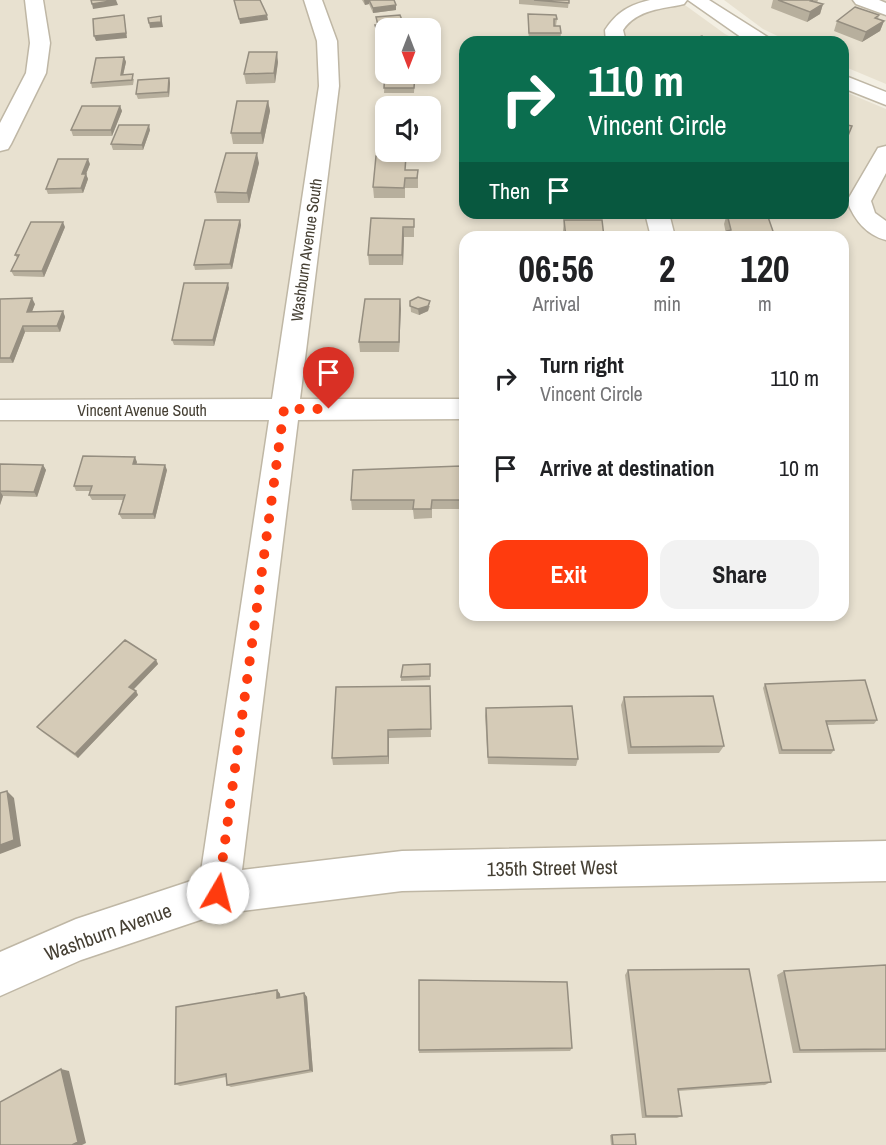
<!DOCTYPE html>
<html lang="en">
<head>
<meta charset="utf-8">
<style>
	:root { --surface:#fff; --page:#f2f2f2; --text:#202124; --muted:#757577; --accent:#ff3b0e }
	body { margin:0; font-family:"Archivo Narrow",sans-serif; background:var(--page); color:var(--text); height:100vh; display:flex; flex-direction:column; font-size:22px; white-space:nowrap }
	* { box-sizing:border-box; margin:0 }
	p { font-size:20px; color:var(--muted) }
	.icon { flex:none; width:33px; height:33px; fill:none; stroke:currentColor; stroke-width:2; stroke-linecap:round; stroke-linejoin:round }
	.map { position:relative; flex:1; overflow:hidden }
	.details { position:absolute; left:459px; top:231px; width:390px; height:390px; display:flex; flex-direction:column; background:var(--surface); border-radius:18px; box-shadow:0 3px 9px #0003 }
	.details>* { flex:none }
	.guide { position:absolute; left:459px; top:36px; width:390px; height:183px; border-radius:18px; box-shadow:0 3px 9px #0003; background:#0b6e4f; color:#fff; overflow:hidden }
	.needle { width:39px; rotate:180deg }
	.controls { position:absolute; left:375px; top:18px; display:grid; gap:12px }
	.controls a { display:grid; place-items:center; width:66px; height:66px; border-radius:12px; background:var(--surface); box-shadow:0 3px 9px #0003; font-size:30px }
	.pin { position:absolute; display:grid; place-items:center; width:51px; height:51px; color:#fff; margin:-62px -26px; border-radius:50% 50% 50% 0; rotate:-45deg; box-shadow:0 0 6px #0007 }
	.pin .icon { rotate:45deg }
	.me { position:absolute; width:66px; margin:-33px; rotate:8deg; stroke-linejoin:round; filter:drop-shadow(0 0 4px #0008) }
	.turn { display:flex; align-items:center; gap:21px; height:126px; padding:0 30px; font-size:27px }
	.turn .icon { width:78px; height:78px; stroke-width:2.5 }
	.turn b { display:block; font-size:42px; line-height:51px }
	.then { display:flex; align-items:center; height:57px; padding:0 30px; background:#0003; gap:12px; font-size:22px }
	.eta { display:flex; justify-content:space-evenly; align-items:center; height:102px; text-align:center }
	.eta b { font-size:36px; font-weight:700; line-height:42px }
	.action { display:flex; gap:12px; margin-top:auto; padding:12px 30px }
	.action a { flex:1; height:69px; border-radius:18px; background:var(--accent); color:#fff; font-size:24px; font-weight:700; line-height:69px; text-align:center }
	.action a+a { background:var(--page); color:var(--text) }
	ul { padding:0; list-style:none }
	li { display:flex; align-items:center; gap:18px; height:90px; padding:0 30px }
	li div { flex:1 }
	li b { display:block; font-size:22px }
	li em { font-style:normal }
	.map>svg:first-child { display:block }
</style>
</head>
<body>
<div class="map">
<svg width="886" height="1145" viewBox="0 0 886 1145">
	<rect width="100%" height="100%" fill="#f3efe3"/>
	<!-- residential -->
	<path fill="#e8e1d0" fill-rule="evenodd" d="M0,0h678l47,34 16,8h-276v171h378v-122l43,18v1036h-886zM386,28h44v46h-44zM386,106h44v46h-44zM465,237h378v378h-378z
		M724,0h162v84l-43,-18v-24h-53l-27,-13z"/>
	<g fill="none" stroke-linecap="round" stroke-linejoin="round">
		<defs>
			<path id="minor" d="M25,0h18l7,43 -4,30 -35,71 -3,5 -8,2v-28l26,-50 4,-30z
				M304,0h18l15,41 2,45 -39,313h165v20l-167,1 -56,450 160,-19 484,-10v40l-484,10 -184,23 -137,46 -81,36v-44l76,-33 124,-41 69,-458h-269v-20l272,-1 47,-313 -2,-45z
				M650,0h37l-3,4c-21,5 -47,5 -61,26l3,12h-20l-1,-12c12,-18 24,-25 45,-30z
				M853,0h26l7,3v12l-30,-11z
				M886,146v27l-15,28 4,12 11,8v19c-20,-5 -32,-21 -39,-39l31,-53z
				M645,213h24l6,24h-24z"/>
			<path id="tertiary" d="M688,0h21l60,38 3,4h-24z
				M843,75l43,17v13l-43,-17z"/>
		</defs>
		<!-- minor casing -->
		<use href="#minor" stroke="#bfb7a5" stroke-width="3"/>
		<!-- tertiary casing -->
		<use href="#tertiary" stroke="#bfb7a5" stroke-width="3"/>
		<!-- minor -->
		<use href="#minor" fill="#fff" fill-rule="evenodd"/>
		<!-- tertiary -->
		<use href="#tertiary" fill="#fff" fill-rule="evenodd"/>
	</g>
	<!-- wall -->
	<path fill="#b7af9d" d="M362,0h32l2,5v5l-23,3 -4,-9 -4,1z
		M519,0h50l-1,8 -49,-4z
		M773,0h45l-1,3 6,1 -3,10 -13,8 -36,-14z
		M528,14l29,5 -1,7 5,7 -1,9h-31l-1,-18z
		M879,15l-1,4 6,2 -4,10 -18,11 -28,-11 3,-10z
		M376,17l10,11v21l-5,1 -6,-20v-5h2z
		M124,57l2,5 -3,13 11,4 -1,6 -41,3 -1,-5z
		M278,62l-3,21 -29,1 -2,-10z
		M383,70l32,4 -1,19h-30l1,-17h-2z
		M169,78l1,5 -1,14 -31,2 -2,-5z
		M268,101l2,10 -7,33h-30l-2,-11z
		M120,106l2,5 -10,25h-39l-2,-6z
		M386,111v28h-8l-1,-5z
		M843,114l5,1 -4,9 4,13 -5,11z
		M150,130l-7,20h-30l-2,-6z
		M259,163l-10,40h-32l-2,-11z
		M90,164l-4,10 2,5 -5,14 -35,1 -2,-5z
		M406,170h12v18h-13v10h-31l-1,-11z
		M727,214l48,23h-49v-3l-2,-10z
		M414,219v18h-10l-1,28h-34l-1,-10z
		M240,220l1,5 -9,44 -37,1 -1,-5z
		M564,220l40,17h-41v-7z
		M65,227l-21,50 -30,-1 -3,-5 6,-13 -2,-3z
		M229,288l-15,58 -40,-1 -2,-5z
		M0,299l35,5 -3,7h31l2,6 -5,15h-35l-12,31h-13z
		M400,299l-1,53h-39l-1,-10z
		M410,301l20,5 -2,5 -9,4 -8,-3z
		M137,462l-1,2 31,6 -12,49h-33l-3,-5 4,-14h-31l-3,-5 2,-4h-15l-2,-5z
		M0,464l43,1 3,5 -9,27 -34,-1 -3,9z
		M351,500h112l-1,9h-30v9l-18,1 -1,-9h-61z
		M156,660l2,4 -25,26 3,1 2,4 -60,63 -37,-27 -4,-4z
		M430,664v16l-29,1v-4z
		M765,684l112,36 -3,4 -47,1 7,25 -3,4h-52l-16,-66z
		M430,686l1,51 -42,1v26l-56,1 -1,-7z
		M624,697l100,49 -5,7 -91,1 -7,-49z
		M486,708l92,51 -2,7 -88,-2 -3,-48z
		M886,965v87l-93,1 -16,-78 7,-4z
		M628,970l143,112 -6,3 -87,6 4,25 -5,2h-35l-17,-143z
		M277,990l3,4v4l24,-5 3,4 6,75 -82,15 -4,-2 -1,-8 -46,9 -5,-2z
		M572,1048l-2,3 -151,2v-3z
		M610,1135h2l24,10h-25z"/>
	<!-- shaded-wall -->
	<path fill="#958e80" d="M116,0l2,5 -25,4 -1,-5z
		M364,0h5v4l-4,1z
		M823,4l-3,10 -13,8 3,-10z
		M396,5v5l-23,3v-5z
		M124,15l3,23 -31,3 -2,-5z
		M267,15l1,5 -28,4 -1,-5z
		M161,16l2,11 -13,1 -1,-5z
		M884,21l-4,10 -18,11 4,-10z
		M277,52l1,10 -3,21 -1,-10z
		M124,57l2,5 -4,18 -1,-5z
		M169,78l1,5 -1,14 -1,-5z
		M268,101l2,10 -7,33 -2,-11z
		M120,106l2,5 -10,25 -1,-6z
		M149,125l1,5 -7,20 -1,-5z
		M257,153l2,10 -10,40 -2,-10z
		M88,159l2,5 -6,15 -2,-5z
		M86,174l2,5 -5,14 -2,-5z
		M240,220l1,5 -9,44 -2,-5z
		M63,222l2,5 -21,50 -2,-6z
		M403,227l1,10 -1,28 -1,-10z
		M228,283l1,5 -15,58 -1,-6z
		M32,298l3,6 -5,13 -3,-5z
		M400,299l1,10 -2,43v-10z
		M430,301l-2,10 -9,4 -1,-6z
		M63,311l2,6 -5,15 -3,-6z
		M23,326l2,6 -12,31 -3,-5z
		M135,457l2,5 -2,7 -2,-5z
		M43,465l3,5 -9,27 -3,-5z
		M165,465l2,5 -12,49 -2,-5z
		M0,491l3,5 -3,9z
		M156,660l2,4 -26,27 -3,-4z
		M136,691l2,4 -60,63 -3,-4z
		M388,730l1,8v26l-1,-8z
		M7,791l7,7 7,48 -21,8v-9z
		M277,990l3,4 1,8 -4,-4z
		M304,993l3,4 6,75 -3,-2z
		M61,1069l8,2 17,72 -4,2h-10z"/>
	<!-- building -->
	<path fill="#d5cbb7" stroke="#958e80" stroke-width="1.5" d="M91,0h25l-24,4z
		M234,0h26l7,15 -28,4z
		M369,0h25l2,5 -23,3z
		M534,0h35v3z
		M778,0h35l-2,1 12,3 -13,8z
		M855,7l24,8 -4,3 9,3 -18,11 -29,-11z
		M528,14l28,1 1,4h-3v7h6l1,7h-32z
		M124,15l2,18 -32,3 -1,-17z
		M400,15l5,13h-19v16l-5,1 -6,-20h3l-2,-8z
		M161,16v6l-12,1 -1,-5z
		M702,36l9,6h-27z
		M249,52h28l-3,21 -30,1z
		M124,57l-3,18 12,-1 -1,6 -41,3 5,-25z
		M384,58h2v16h29l-1,14h-30l1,-18h-2z
		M169,78l-1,14 -32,2 2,-14z
		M237,101h31l-7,32h-30z
		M82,106h38l-9,24h-40z
		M380,111h6v23h-9z
		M843,114l5,1 -5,9z
		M843,124l9,2 -5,12 -4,-1z
		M119,125h30l-7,20 -31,-1z
		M226,153h31l-10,40 -32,-1z
		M376,156h30l-1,14h13l-1,8h-12l-1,10 -31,-1z
		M58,159h30l-6,15h4l-5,14 -35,1z
		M727,214h40l8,23h-46l-2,-6 4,-1z
		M371,218l43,1v8h-11l-1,28h-34z
		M205,220h35l-10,44 -36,1z
		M564,220h38l2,17h-38z
		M31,222h32l-21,49h-31l8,-16h-4z
		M184,283h44l-15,57h-41z
		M418,297l12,4 -2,5 -10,3 -8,-3v-5z
		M32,298l-5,14 36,-1 -6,15h-34l-13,32h-10v-59z
		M365,299h35l-1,43h-40z
		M83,456l52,1 -2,7 32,1 -12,49h-34l6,-19h-36l3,-9h-18z
		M0,464l43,1 -9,27 -34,-1z
		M461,466l2,34h-31l-1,9h-18l1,-9h-63l2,-30z
		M125,640l31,20 -27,27 7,4 -61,63 -38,-27z
		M430,664v12l-29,1 2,-12z
		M865,680l12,40 -51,1 8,29h-52l-17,-66z
		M430,686l1,43 -43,1v26l-56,2 4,-71z
		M713,696l11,50 -93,1 -7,-50z
		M572,706l6,53 -90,-2 -2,-49z
		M7,791l7,49 -14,5v-52z
		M886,965v84l-86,1 -16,-79z
		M749,969l22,113 -93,7 4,27h-36l-18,-146z
		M419,980l148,2 5,66 -153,2z
		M277,990v8l27,-5 6,77 -83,15 -1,-11 -51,10 1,-77z
		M61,1069l17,73 -6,3h-72v-43z
		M635,1134l1,11h-23l-1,-10z"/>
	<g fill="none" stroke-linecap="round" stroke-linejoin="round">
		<!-- route -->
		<path stroke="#ff3b0e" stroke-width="10" stroke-dasharray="0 18" d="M218,893l66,-484h45"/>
	</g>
	<g text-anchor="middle" stroke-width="4.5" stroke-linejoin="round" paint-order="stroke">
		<!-- street labels -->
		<g font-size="16" fill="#453f33" stroke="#fff">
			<text transform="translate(306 250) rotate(-82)" y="6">Washburn Avenue South</text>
			<text x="142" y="416">Vincent Avenue South</text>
		</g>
		<!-- near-street labels -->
		<g font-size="20" fill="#453f33" stroke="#fff">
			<text transform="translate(552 868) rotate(-1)" y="7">135th Street West</text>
			<text transform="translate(108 932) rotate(-20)" y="7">Washburn Avenue</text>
		</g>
	</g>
</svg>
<div class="controls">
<a><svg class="needle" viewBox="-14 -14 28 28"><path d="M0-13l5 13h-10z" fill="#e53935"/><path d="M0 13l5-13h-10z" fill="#757577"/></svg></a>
<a><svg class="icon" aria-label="sound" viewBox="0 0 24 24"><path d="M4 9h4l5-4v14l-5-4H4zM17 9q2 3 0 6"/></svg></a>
</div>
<div class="pin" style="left:329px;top:409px;background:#d93025"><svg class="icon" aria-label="arrive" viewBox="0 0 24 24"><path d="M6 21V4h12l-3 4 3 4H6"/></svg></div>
<svg class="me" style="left:218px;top:893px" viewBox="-20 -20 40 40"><circle r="19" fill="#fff"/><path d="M0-13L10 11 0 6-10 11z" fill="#ff3b0e"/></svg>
<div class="guide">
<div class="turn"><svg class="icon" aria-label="right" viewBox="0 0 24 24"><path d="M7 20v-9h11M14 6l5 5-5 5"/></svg><div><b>110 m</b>Vincent Circle</div></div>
<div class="then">Then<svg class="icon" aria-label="arrive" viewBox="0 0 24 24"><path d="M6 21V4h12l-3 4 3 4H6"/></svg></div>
</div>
<section class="details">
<div class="eta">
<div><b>06:56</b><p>Arrival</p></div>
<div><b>2</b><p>min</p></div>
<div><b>120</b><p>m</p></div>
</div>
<ul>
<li><svg class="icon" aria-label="right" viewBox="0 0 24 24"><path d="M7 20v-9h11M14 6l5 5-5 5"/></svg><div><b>Turn right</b><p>Vincent Circle</p></div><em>110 m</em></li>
<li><svg class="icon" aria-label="arrive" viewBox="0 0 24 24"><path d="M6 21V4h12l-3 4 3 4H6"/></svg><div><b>Arrive at destination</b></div><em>10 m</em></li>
</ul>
<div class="action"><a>Exit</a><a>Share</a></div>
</section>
</div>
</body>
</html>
